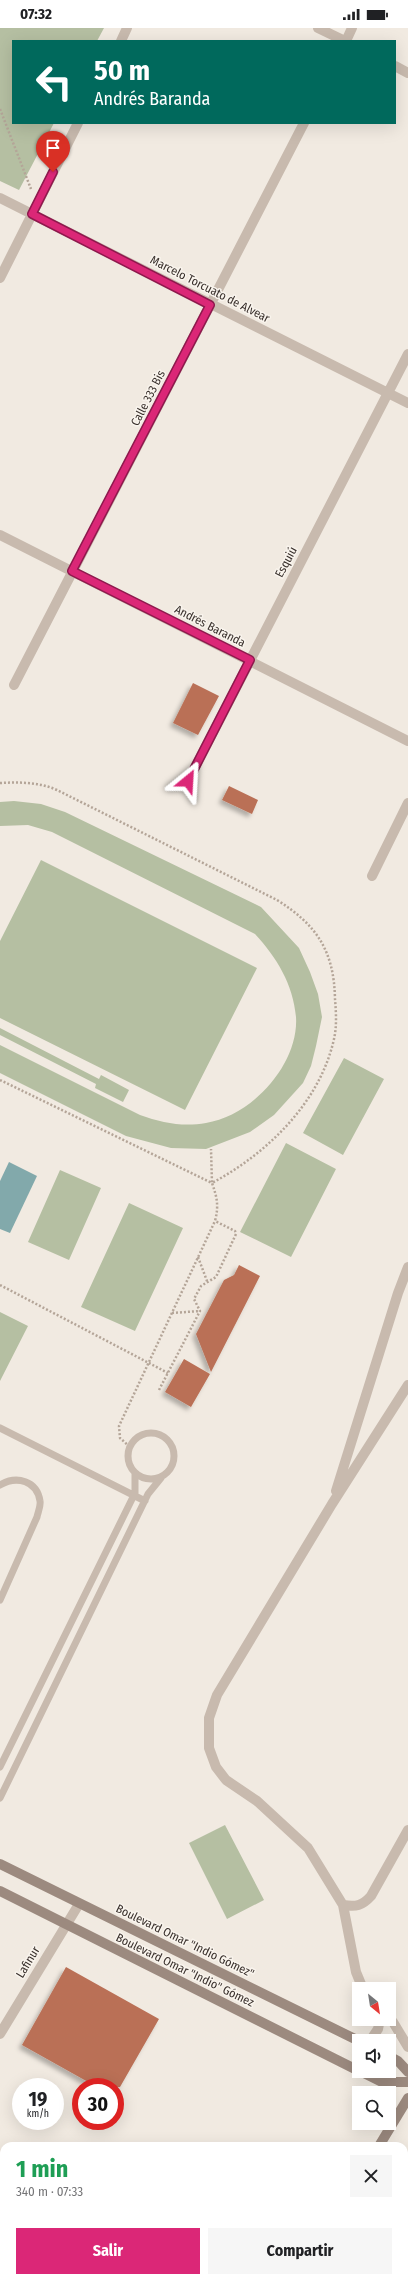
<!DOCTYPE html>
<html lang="es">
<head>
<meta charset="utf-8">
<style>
	:root { --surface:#fff; --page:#f6f6f6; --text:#202124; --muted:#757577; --accent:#db2777 }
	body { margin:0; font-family:"Fira Sans Condensed",sans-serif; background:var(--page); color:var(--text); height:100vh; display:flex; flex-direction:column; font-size:15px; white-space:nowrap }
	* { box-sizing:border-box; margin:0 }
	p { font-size:13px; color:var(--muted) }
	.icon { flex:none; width:22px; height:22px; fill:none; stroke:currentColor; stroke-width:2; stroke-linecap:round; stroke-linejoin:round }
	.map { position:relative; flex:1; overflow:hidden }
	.drawer { position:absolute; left:0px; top:2114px; width:408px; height:140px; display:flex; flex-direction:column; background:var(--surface); border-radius:12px 12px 0 0; box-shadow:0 4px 16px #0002 }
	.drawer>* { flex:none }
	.top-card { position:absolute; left:12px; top:12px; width:384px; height:84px; border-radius:0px; box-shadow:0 4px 16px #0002; background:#00695c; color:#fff; overflow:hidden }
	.needle { width:26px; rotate:150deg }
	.controls { position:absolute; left:352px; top:1954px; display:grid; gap:8px }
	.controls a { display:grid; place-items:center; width:44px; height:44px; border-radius:0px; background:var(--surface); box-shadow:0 4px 16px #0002; font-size:20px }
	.speed { position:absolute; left:12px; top:2050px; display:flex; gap:8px; font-size:20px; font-weight:700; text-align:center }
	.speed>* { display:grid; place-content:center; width:52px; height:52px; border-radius:50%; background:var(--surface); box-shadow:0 4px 16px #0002; line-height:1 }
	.speed small { font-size:10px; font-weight:400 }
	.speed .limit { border:6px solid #d22; background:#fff; color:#111 }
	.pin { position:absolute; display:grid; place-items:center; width:34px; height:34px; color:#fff; margin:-41px -17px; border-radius:50% 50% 50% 0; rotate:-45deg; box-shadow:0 0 4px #0007 }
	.pin .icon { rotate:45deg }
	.me { position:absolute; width:44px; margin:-22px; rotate:27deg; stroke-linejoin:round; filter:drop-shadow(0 0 3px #0008) }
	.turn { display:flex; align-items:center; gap:14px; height:84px; padding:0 16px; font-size:18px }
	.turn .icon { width:52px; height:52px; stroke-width:2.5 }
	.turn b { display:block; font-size:28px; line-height:34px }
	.round { display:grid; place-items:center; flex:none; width:42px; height:42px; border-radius:0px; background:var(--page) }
	.overview { display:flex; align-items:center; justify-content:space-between; height:68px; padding:0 16px }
	h1 { font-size:24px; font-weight:700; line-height:30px; color:#1e9e55 }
	.action { display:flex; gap:8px; margin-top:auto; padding:8px 16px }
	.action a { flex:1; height:46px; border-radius:0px; background:var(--accent); color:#fff; font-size:16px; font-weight:700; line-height:46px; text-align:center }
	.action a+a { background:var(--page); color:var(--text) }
	.status { display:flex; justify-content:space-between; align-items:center; height:28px; padding:0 20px; background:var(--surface); direction:ltr }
	.status svg { height:11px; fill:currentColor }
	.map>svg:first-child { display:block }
</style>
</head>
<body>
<div class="status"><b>07:32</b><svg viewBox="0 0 49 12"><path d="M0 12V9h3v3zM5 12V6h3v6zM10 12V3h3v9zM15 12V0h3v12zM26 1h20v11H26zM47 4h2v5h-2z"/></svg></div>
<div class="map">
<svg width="408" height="2254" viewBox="0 0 408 2254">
	<defs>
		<filter id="shadow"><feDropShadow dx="-3.5" dy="3.5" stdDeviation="2" flood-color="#0004"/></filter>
	</defs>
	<rect width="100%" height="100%" fill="#f1eae1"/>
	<!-- green -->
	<path fill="#b5bfa2" d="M0,0h104l-7,13h-84v82h41l-35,67 -19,-9z
		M14,773l27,3 24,8 196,95 38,41 11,24 8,22 4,23 -6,29 -5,20 -8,17 -29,32 -24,17 -44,17 -35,-1 -45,-12 -126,-63v-28l140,70c22,8 43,12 66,8 46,-7 93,-59 90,-106 -3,-33 -19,-59 -41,-83l-203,-102 -24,-7 -28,1v-24z
		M41,832l216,108 -72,142 -185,-92v-77z
		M0,1000l99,51 2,-4 28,15 -6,12 -28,-14 1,-4 -96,-49z
		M344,1030l40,21 -41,76 -40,-22z
		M286,1115l50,26 -45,88 -51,-25z
		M60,1142l41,18 -32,72 -41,-18z
		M129,1175l54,25 -48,103 -54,-24z
		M0,1284l28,14 -28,55z
		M225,1797l39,75 -37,19 -38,-76z"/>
	<!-- water -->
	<path fill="#82a9ab" d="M9,1134l28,14 -27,57 -10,-4v-48z"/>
	<!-- building -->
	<path fill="#ba7056" filter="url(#shadow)" d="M193,655l26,13 -21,39 -25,-12z
		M229,758l29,14 -6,14 -30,-14z
		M239,1237l21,11 -49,96 -15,-38 28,-54 10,-5z
		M184,1331l26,15 -19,33 -26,-15z
		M66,1939l93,52 -39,68h-23l-75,-42z"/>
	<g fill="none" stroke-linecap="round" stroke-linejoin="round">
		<!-- path -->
		<path stroke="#b4a598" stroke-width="2.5" stroke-dasharray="2 2" stroke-linecap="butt" d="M0,81l31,80
			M0,755c19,-1 39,-1 57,7l220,110c40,25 57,51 58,99 1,13 2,27 -1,40 -14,63 -66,114 -122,144l-1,-34
			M0,1052l212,103c5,14 7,23 3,38l-96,205 1,12 10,9
			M198,1229l9,24
			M0,1257l168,88
			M172,1285l28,-2
			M159,1362l41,-79 -6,-12 7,-13 15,-9 20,-43 -1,-3 -20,-10"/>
		<!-- lane -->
		<path stroke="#c8baae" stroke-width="7" d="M0,1400l145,73
			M128 1428a23 23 0 1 1 46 0a23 23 0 1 1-46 0Z
			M0,1457c17,-10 37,-4 40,16 1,5 -2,11 -3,16l-37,83
			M0,1739l135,-274v-20
			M0,1770l148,-304 13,-16"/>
		<!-- street -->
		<path stroke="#c8baae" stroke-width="10" d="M318,0l27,13
			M121,13l6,-13
			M346,13l6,-13
			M395,38l13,7
			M0,170l408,205
			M0,250l78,-155
			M0,507l408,206
			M14,657l290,-562
			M188,753l220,-427
			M372,848l36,-73
			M336,1463l62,-198 10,-26
			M343,1877c13,2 19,1 28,-9l37,-66
			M363,1961l-7,-17 -13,-67 -35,-57 -51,-47 -31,-21 -10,-13 -7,-19v-30l8,-23 115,-191 76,-119
			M388,1991l5,3 15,25
			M0,2006l79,-130
			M370,2013l8,-12 2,-10
			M0,2157l4,2
			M404,2185l4,3
			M181,2250l8,4"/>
		<!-- secondary -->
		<path stroke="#9c8a7f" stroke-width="10" d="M0,1836l359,177
			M0,1863l359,180
			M389,2028l9,5 10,11
			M360,2043l22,11h26
			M379,2118l29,-48
			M295,2254l3,-4"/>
	</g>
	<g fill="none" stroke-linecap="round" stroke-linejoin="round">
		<defs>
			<path id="route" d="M53,144l-21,42 178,91 -138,266 178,89 -62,121"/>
		</defs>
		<!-- route casing -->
		<use href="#route" stroke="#8e194d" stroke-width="10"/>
		<!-- route -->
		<use href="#route" stroke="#db2777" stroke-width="7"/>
	</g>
	<g text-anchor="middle" stroke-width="3" stroke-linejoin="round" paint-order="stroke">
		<!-- street labels -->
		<g font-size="12" fill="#382f2b" stroke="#f9f4ed">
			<text transform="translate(210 261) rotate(27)" y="4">Marcelo Torcuato de Alvear</text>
			<text transform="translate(148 370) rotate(-63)" y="4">Calle 333 Bis</text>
			<text transform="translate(286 534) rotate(-62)" y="4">Esquiú</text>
			<text transform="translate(210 598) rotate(27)" y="4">Andrés Baranda</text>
			<text transform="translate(185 1913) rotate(26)" y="4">Boulevard Omar "Indio Gómez"</text>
			<text transform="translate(28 1934) rotate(-59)" y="4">Lafinur</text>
			<text transform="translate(185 1942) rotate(26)" y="4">Boulevard Omar "Indio" Gómez</text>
		</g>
	</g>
</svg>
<div class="controls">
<a><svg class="needle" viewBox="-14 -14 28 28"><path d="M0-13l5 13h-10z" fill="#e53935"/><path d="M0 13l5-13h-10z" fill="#757577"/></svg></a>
<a><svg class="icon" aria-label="sound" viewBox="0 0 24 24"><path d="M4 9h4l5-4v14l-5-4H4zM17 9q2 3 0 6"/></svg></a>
<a><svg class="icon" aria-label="search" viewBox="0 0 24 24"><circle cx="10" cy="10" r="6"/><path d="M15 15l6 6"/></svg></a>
</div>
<div class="speed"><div>19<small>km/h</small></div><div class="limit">30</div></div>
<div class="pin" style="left:53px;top:144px;background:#d93025"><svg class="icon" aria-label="arrive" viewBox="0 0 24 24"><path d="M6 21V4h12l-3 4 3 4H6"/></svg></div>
<svg class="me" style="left:188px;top:753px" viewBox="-20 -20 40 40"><path d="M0-17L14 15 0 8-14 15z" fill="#db2777" stroke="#fff" stroke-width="4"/></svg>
<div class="top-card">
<div class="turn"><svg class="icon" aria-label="left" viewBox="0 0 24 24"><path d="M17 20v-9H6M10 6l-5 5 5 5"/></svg><div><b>50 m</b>Andrés Baranda</div></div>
</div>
<section class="drawer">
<div class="overview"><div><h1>1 min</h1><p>340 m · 07:33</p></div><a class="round"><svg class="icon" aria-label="close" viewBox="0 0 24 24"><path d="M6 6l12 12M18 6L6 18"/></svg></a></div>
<div class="action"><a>Salir</a><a>Compartir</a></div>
</section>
</div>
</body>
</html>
